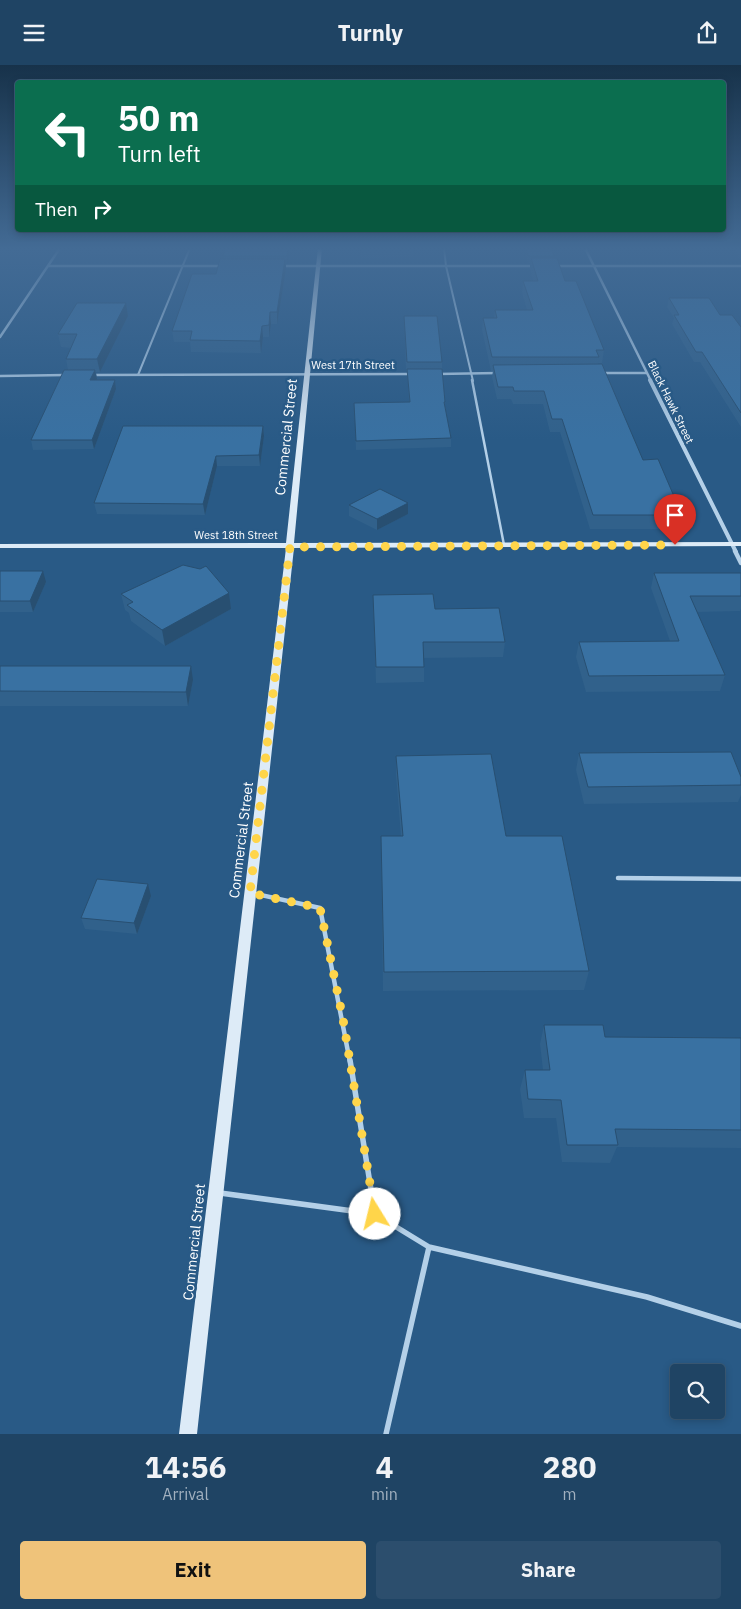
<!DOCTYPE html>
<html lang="en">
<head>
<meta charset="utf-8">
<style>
	:root { --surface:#1f4464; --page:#2c4e6d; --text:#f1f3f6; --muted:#a1b0bf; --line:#3c5c78; --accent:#efc37a }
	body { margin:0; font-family:"IBM Plex Sans",sans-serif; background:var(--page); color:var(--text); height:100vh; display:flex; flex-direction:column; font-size:19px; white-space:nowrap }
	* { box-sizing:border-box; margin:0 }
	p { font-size:16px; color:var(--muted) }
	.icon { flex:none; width:28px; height:28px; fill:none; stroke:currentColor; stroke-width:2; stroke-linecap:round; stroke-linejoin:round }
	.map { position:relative; height:1369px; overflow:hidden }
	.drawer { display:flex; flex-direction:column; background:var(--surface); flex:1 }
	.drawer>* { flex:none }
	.banner { position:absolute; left:15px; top:15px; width:711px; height:152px; border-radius:5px; box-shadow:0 2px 8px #0003,0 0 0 1px var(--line); background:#0b6e4f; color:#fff; overflow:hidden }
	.controls { position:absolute; left:670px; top:1299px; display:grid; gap:10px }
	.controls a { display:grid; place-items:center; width:55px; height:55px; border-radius:5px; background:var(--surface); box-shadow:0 2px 8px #0003,0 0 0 1px var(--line); font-size:25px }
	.pin { position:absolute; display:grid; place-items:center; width:42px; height:42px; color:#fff; margin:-51px -21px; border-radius:50% 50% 50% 0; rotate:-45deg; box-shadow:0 0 5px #0007 }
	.pin .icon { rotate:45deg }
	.me { position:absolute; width:55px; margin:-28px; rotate:351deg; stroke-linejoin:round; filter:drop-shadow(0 0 4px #0008) }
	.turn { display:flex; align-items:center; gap:18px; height:105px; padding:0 20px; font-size:22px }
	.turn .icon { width:65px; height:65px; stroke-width:2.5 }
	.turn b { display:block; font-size:35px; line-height:42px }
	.then { display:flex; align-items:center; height:48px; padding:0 20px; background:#0003; gap:10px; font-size:19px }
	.eta { display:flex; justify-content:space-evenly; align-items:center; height:85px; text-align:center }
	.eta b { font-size:30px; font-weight:700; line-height:35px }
	.action { display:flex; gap:10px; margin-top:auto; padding:10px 20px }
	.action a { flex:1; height:58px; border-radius:5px; background:var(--accent); color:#111; font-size:20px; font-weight:700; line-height:58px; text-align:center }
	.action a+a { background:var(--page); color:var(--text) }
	header { display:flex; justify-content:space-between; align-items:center; height:65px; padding:0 20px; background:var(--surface); font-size:22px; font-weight:700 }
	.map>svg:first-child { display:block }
</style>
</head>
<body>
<header><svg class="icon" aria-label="menu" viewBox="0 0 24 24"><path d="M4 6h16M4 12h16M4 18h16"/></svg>Turnly<svg class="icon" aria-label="share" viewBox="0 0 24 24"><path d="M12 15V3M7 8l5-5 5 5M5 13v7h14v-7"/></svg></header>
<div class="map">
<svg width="741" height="1369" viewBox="0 0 741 1369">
	<rect width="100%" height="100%" fill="#295a86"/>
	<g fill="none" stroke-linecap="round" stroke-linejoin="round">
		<!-- lane-far3 -->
		<path stroke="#b4d0e8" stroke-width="2" d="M444,183l2,18 27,115
			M138,310l52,-127"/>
		<!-- lane-far2 -->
		<path stroke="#b4d0e8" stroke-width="2.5" d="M472,315l32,165"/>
		<!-- lane-far1 -->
		<path stroke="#b4d0e8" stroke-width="4.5" d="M618,813l123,1
			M252,828l68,15 30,154"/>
		<!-- lane -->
		<path stroke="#b4d0e8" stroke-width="5.5" d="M220,1128l155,21 -25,-154
			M375,1149l54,33 218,50 94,29
			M386,1369l43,-187"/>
		<!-- street-far2 -->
		<path stroke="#b4d0e8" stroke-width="2.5" d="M585,183l66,133
			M48,201h177
			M281,201h254
			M554,201h187
			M0,272l60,-89
			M599,308h47
			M437,309l61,-1
			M89,310l324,-1
			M0,311l66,-1"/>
		<!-- street-far1 -->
		<path stroke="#b4d0e8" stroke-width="4" d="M650,315l86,172"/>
		<!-- street -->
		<path stroke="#b4d0e8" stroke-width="4.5" d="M735,486l6,12"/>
		<!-- secondary -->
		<path fill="#ddebf7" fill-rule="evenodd" d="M318,183h4l-28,295 447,-1v4l-447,2 -97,886h-18l107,-886h-286v-4l286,-1z"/>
	</g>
	<!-- wall -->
	<path fill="#31618b" d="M89,183h73l-2,6h-70z
		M225,183h65l-3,15h-1v6l-9,55h-6l-2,13h-6l-2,16 -70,-1 -1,-10h-16l-2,-11 44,-57 7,-15v-3z
		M360,183h53v9l-52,1z
		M524,183h27l3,8v2l11,23 39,69 -2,13h-4v1l45,96 39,55 -3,14h-89l-30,-97h-10l-7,-28h-30l-2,-5h-14l-5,-22 1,-6h-2l-9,-41 1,-12h11l1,-8h32l-5,-17 1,-12h10l-3,-12v-6h-2z
		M731,183h10v13z
		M669,233l51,17 21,12v100l-41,-65h-6l-22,-38 2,-6 -7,-11z
		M126,238l2,13 -28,56h-4l1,7 -1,1h19l1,9 -22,60 -61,1 -2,-10 37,-70 -2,-11 5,-11 -10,-1 -3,-13z
		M404,251l38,46v7l3,33v5l6,31v9l-95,3 -2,-47 55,-1 -2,-31h-1z
		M263,361l1,10 -4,30h-43l-12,49 -108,-1 -3,-11z
		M408,438v11l-31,16 -28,-14v-11z
		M0,506l46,11 -13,30h-33z
		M654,508h87v36l-1,2 -43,1 28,63 -5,16 -134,1 -10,-35 3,-15 91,-1 -19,-53z
		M229,528l2,16 -66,37 -34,-25 -2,-8 -4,-3 -4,-16z
		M373,530l62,14 70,33 -2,15 -79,1v24l-48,1z
		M0,601l193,14 -5,26h-188z
		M579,688l162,24v18l-3,7 -154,2 -8,-34z
		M396,691l110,80 83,135 -5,19 -201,1 -2,-155h20l-5,-61z
		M151,831l-14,38 -52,-5 -4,-11z
		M544,960l61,12 136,1v110l-124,-1 -7,16 -48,-1 -6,-44h-32l-4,-29 5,-19h18l-3,-26z"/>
	<!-- shaded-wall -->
	<path fill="#284f71" d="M159,183h3l-2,6z
		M288,183h2l-3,15v-7z
		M285,194l1,10 -9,55v-12z
		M126,238l2,13 -28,56 -3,-13z
		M270,247l1,12 -2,13v-12z
		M262,261l1,11 -2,16 -1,-12z
		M95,305l2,9 -5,10 -2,-9z
		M115,315l1,9 -22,60 -2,-9z
		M263,361l1,10 -4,30 -1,-11z
		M216,391l1,10 -12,49 -2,-11z
		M408,438v11l-31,16v-11z
		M43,506l3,11 -13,30 -3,-11z
		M229,528l2,16 -66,37 -3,-16z
		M191,601l2,14 -5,26 -2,-14z
		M148,819l3,12 -14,38 -3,-11z"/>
	<!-- building -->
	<path fill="#3971a2" stroke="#284f71" d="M225,183h63l-1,8h-64z
		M360,183h53v1h-53z
		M526,183h25l3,8h-26z
		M531,193h26l8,23h11l28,69h-8l3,7h-107l-9,-39h14l-2,-8h38l-10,-29h15z
		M220,194h65l-8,53h-7l-1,13 -7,1 -2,15 -70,-1 2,-9h-20l20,-57h24z
		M669,233h40l11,17h12l9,12v86l-39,-61h-6l-22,-37h5z
		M77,238h49l-29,56h-31l11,-25h-19z
		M404,251h33l5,46h-35z
		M602,299l41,96 15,-1 24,56h-89l-31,-96h-10l-8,-28h-30l-1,-4h-15l-5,-22z
		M407,304h35l3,33h-1l7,36 -95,3 -2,-38 56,-1z
		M64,305h31l-5,10h25l-23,60h-61z
		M123,361h140l-4,29 -43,1 -13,48 -109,-1z
		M380,424l28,14 -31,16 -28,-14z
		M183,500l17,4 6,-3 23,27 -67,37 -35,-25 6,-3 -12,-8z
		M0,506h43l-13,30h-30z
		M654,508h87v23h-51l35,79 -136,1 -10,-34 100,-1z
		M433,529l2,15 64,-1 6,34h-82l1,25h-48l-3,-72z
		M0,601h191l-5,26 -186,-1z
		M731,687l10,25v8l-153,2 -9,-34z
		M491,689l15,82h56l27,135 -205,1 -3,-136h22l-7,-80z
		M97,814l51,5 -14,39 -53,-5z
		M544,960h59l2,12 136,1v92l-126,-1 3,16h-51l-6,-45 -33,-1 -3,-29h25z"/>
	<!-- sky -->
	<linearGradient id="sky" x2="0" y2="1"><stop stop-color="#17324a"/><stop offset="0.49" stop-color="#436b95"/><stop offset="1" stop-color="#436b95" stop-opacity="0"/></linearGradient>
	<rect width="741" height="375" fill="url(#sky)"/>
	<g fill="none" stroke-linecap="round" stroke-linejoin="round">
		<!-- route -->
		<path stroke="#ffd54a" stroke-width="9" stroke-dasharray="0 16.2" d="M375,1149l-32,-195 -23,-111 -70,-15 40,-346 385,-2"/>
	</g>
	<g text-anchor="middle" stroke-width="5" stroke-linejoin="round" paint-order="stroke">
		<!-- far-street labels -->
		<g font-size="11" fill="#fff" stroke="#295a86">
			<text x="353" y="304">West 17th Street</text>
			<text transform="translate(671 337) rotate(64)" y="4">Black Hawk Street</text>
			<text x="236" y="474">West 18th Street</text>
		</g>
		<!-- street labels -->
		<g font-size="14" fill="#fff" stroke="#295a86">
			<text transform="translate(286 372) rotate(-84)" y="5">Commercial Street</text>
			<text transform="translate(241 775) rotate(-83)" y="5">Commercial Street</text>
			<text transform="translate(194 1177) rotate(-84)" y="5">Commercial Street</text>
		</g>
	</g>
</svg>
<div class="controls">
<a><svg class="icon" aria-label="search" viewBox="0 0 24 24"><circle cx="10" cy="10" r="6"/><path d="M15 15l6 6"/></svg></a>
</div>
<div class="pin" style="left:675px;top:480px;background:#d93025"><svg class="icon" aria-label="arrive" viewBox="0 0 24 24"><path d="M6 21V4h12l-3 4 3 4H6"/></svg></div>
<svg class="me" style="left:375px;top:1149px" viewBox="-20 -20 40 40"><circle r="19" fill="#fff"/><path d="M0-13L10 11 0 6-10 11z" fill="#ffd54a"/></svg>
<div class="banner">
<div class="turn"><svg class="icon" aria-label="left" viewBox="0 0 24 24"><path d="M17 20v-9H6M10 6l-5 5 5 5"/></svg><div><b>50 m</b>Turn left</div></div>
<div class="then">Then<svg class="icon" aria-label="right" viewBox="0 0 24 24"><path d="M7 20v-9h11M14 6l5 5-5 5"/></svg></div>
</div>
</div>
<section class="drawer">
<div class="eta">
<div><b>14:56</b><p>Arrival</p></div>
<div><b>4</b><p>min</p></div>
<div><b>280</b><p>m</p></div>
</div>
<div class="action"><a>Exit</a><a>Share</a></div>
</section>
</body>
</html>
